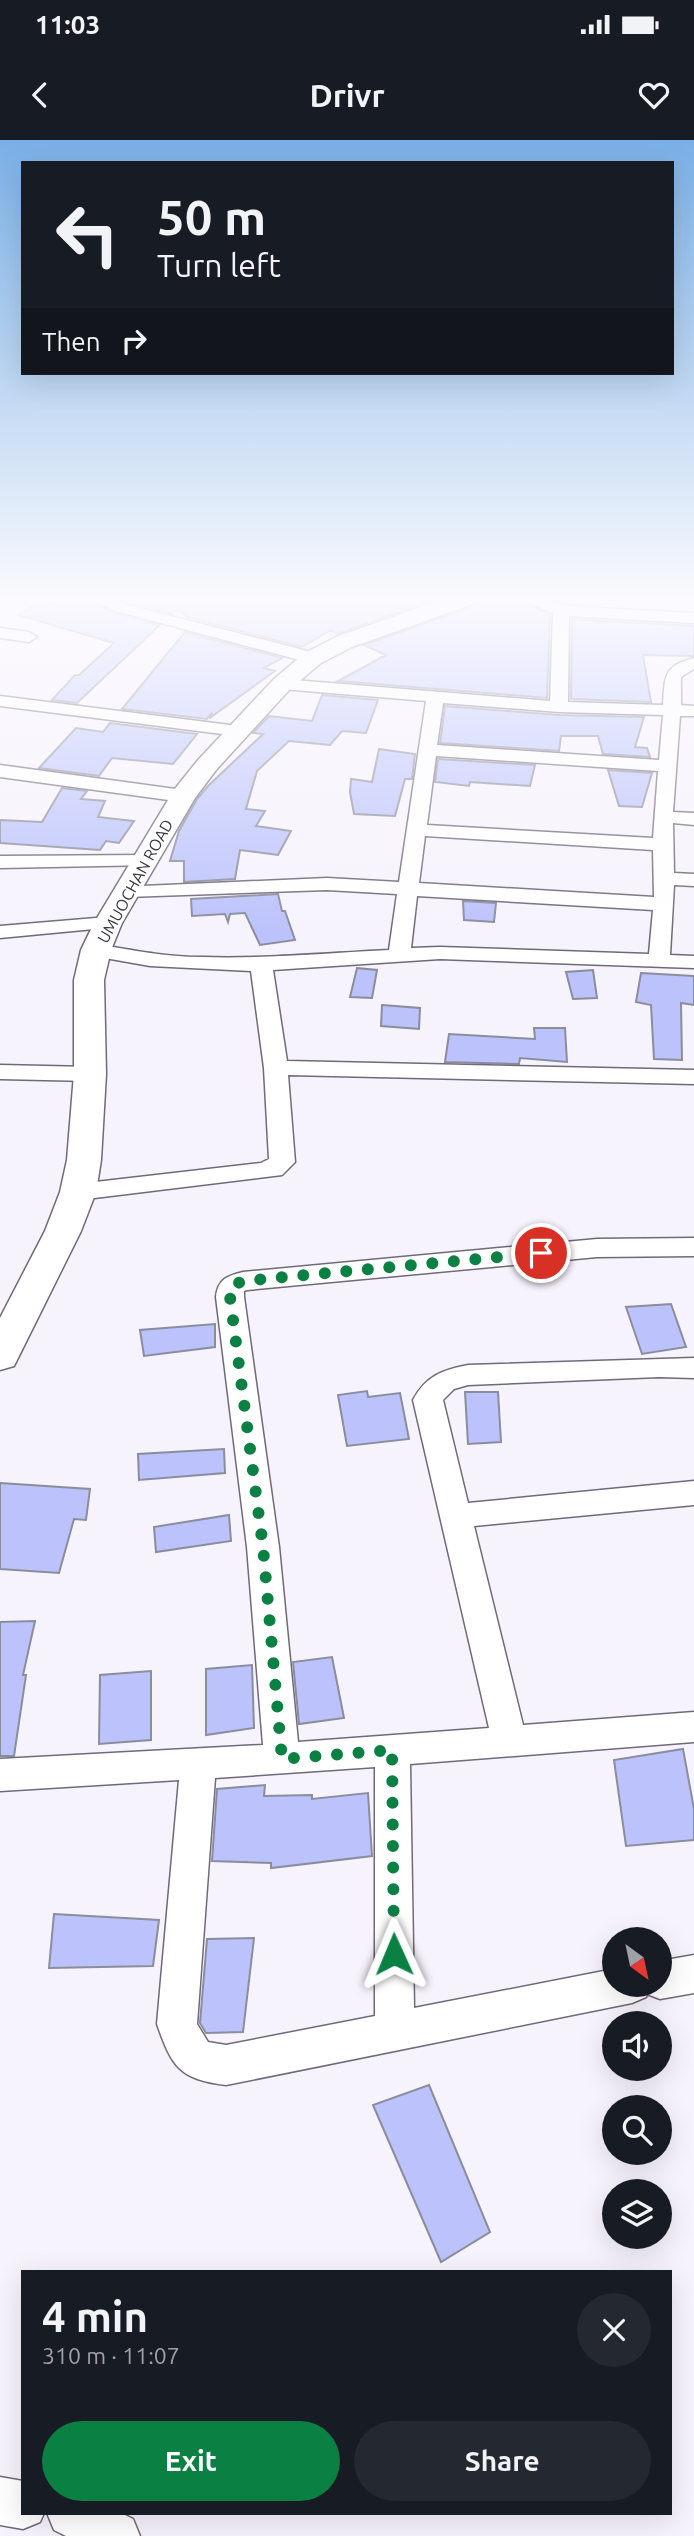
<!DOCTYPE html>
<html lang="en">
<head>
<meta charset="utf-8">
<style>
	:root { --surface:#171b24; --page:#242831; --text:#f1f3f6; --muted:#9ea1a6; --accent:#0b8043 }
	body { margin:0; font-family:Ubuntu,sans-serif; background:var(--page); color:var(--text); height:100vh; display:flex; flex-direction:column; font-size:26px; white-space:nowrap }
	* { box-sizing:border-box; margin:0 }
	p { font-size:23px; color:var(--muted) }
	.icon { flex:none; width:38px; height:38px; fill:none; stroke:currentColor; stroke-width:2; stroke-linecap:round; stroke-linejoin:round }
	.map { position:relative; flex:1; overflow:hidden }
	.drawer { position:absolute; left:21px; top:2130px; width:651px; height:245px; display:flex; flex-direction:column; background:var(--surface); border-radius:0px; box-shadow:0 7px 28px #0002 }
	.drawer>* { flex:none }
	.hud { position:absolute; left:21px; top:21px; width:653px; height:214px; border-radius:0px; box-shadow:0 7px 28px #0002; background:#171b24; color:var(--text); overflow:hidden }
	.needle { width:46px; rotate:147deg }
	.controls { position:absolute; left:602px; top:1787px; display:grid; gap:14px }
	.controls a { display:grid; place-items:center; width:70px; height:70px; border-radius:50%; background:var(--surface); box-shadow:0 7px 28px #0002; font-size:35px }
	.pin { position:absolute; display:grid; place-items:center; width:60px; height:60px; color:#fff; margin:-30px; border:4px solid #fff; border-radius:50%; box-shadow:0 2px 7px #0007 }
	.me { position:absolute; width:77px; margin:-38px; rotate:359deg; stroke-linejoin:round; filter:drop-shadow(0 0 5px #0008) }
	.turn { display:flex; align-items:center; gap:24px; height:147px; padding:0 21px; font-size:32px }
	.turn .icon { width:91px; height:91px; stroke-width:2.5 }
	.turn b { display:block; font-size:49px; line-height:60px }
	.then { display:flex; align-items:center; height:66px; padding:0 21px; background:#0003; gap:14px; font-size:26px }
	.round { display:grid; place-items:center; flex:none; width:74px; height:74px; border-radius:37px; background:var(--page) }
	.summary { display:flex; align-items:center; justify-content:space-between; height:119px; padding:0 21px }
	h1 { font-size:42px; font-weight:700; line-height:52px }
	.button { display:flex; gap:14px; margin-top:auto; padding:14px 21px }
	.button a { flex:1; height:80px; border-radius:42px; background:var(--accent); color:#fff; font-size:28px; font-weight:700; line-height:80px; text-align:center }
	.button a+a { background:var(--page); color:var(--text) }
	.status { display:flex; justify-content:space-between; align-items:center; height:49px; padding:0 35px; background:var(--surface); direction:ltr }
	.status svg { height:19px; fill:currentColor }
	header { display:flex; justify-content:space-between; align-items:center; height:91px; padding:0 21px; background:var(--surface); font-size:32px; font-weight:700 }
	.map>svg:first-child { display:block }
</style>
</head>
<body>
<div class="status"><b>11:03</b><svg viewBox="0 0 49 12"><path d="M0 12V9h3v3zM5 12V6h3v6zM10 12V3h3v9zM15 12V0h3v12zM26 1h20v11H26zM47 4h2v5h-2z"/></svg></div>
<header><svg class="icon" aria-label="back" viewBox="0 0 24 24"><path d="M15 5l-7 7 7 7"/></svg>Drivr<svg class="icon" aria-label="heart" viewBox="0 0 24 24"><path d="M12 20l-8-8c-3-5 5-10 8-4 3-6 11-1 8 4z"/></svg></header>
<div class="map">
<svg width="694" height="2396" viewBox="0 0 694 2396">
	<rect width="100%" height="100%" fill="#f7f3fd"/>
	<!-- building -->
	<path fill="#bcc3fc" stroke="#8a8d9c" stroke-width="2" d="M110,455h336l-108,39 -7,-4 -29,17 -115,-30 -9,-8 -5,5z
		M488,455h19l43,20 -3,83 -209,-17 48,-26 -22,-10 121,-43z
		M541,455h79l-17,10 -39,-2z
		M77,456l38,17 45,12 -83,78 -25,-3 23,-25h4l35,-32 -96,-28 24,-14 16,4z
		M572,479l122,7v30l-51,-1 8,47 -80,-3z
		M185,492l97,26 -18,10 11,3 -64,46 1,-4 -5,6 -85,-10z
		M322,555l56,5 -12,33 -24,-2 -12,14 -41,-4 -32,30 -11,38 19,2 -9,15 35,5 -13,24 -38,-5 -5,29 -51,3v-21h-14l9,-30 18,-32 11,-13 55,-52 -10,-1 16,-17 43,5z
		M445,566l114,9 85,2 -9,30 12,1 3,9 -47,-3 -5,-18h-37l-2,15 -119,-8z
		M110,583l87,11 -24,30 -61,-6 -13,18 -60,-8 37,-40 27,4z
		M379,609l36,5 -3,25h-7l-10,37 -41,-2 -4,-22 1,-13 21,3z
		M438,619l97,6 -5,21 -60,-4 -1,4 -34,-4z
		M608,630l44,3 -10,34 -23,-1z
		M62,648l25,3 -6,8 24,2 -7,16 36,4 -15,22 -13,-2 -6,9 -100,-7v-23l42,2z
		M278,754l4,17h3l10,29 -35,5 -15,-32 -15,1 -2,8 -3,-8 -33,2 -1,-17z
		M463,761l33,2 -2,19 -30,-2z
		M357,828l20,2 -5,28 -22,-1z
		M593,830l4,28 -24,1 -7,-27z
		M641,833l53,3v29l-13,-2 1,57 -28,-1 -3,-54 -15,-3z
		M382,865l38,3 -1,21 -38,-3z
		M534,888h31l2,34 -47,-4 -1,6 -74,-2 4,-28 86,5z
		M671,1164l15,43 -44,7 -16,-47z
		M215,1184v23l-71,9 -4,-26z
		M367,1251l1,6 32,-4 9,46 -62,7 -9,-51z
		M465,1252h33l3,50 -33,2z
		M224,1309l1,24 -86,7 -1,-26z
		M0,1343l90,6 -4,31 -12,-1 -15,54 -59,-4z
		M229,1375l2,26 -75,11 -2,-25z
		M35,1481l-12,54h3l-12,81h-14v-134z
		M332,1517l12,61 -45,6 -6,-62z
		M252,1525l2,63 -48,7v-66z
		M151,1531v69l-52,4 1,-69z
		M683,1609l11,60v31l-68,6 -12,-86z
		M265,1645l-1,11 48,-1v4l56,-6 4,63 -101,12v-5l-59,-2 5,-72z
		M54,1774l105,6 -6,46 -104,2z
		M254,1798l-11,94 -37,1 -6,-10 7,-84z
		M429,1945l61,147 -49,30 -68,-157z"/>
	<g fill="none" stroke-linecap="round" stroke-linejoin="round">
		<defs>
			<path id="street" d="M79,455h23l26,10 191,49 2,4 -8,5 -6,-1 -191,-51z
				M509,455h23l31,11 131,7v10l-125,-7 -1,86 95,3c2,-29 0,-39 31,-47v11l-13,8v28l13,1v10h-14l-7,96 21,1v12l-21,-2 1,50 20,1v12l-20,-1 -4,70 24,1v12l-254,-9 -167,11 14,91 407,9v14l-406,-9 7,87 -13,13 -204,25 -9,-2 -4,-6 4,-6 9,-2 183,-21 8,-4 -5,-91 -13,-97 -101,-5 -62,-11 -3,-5 3,-5 8,-1c35,6 70,13 106,13 62,2 125,-4 187,-7l8,-56 -70,-4 -200,7 -7,-2 -3,-4 3,-4 207,-9 72,4 27,-181 -144,-12 -8,-5 8,-5 268,22 3,-88zM443,563l116,9 104,3 -4,45 -222,-15zM436,616l222,15 -5,67 -226,-13zM425,696l228,14 1,47 -235,-14zM417,756l236,14 -4,44 -209,-7 -29,1z
				M0,488l29,4 8,5 -8,5 -29,-4z
				M0,556l238,30 9,5 -9,5 -238,-30z
				M0,625l183,25 9,6 -9,6 -183,-25z
				M146,715l7,2 3,4 -3,4 -153,3v-12z
				M108,777l7,2 4,4 -4,4 -115,11v-12z
				M0,925l90,2 8,2 4,5 -4,5 -8,2 -90,-2z
				M694,1098v18l-97,1 -350,33 -3,1v6l35,250 19,195 191,-14 -76,-328c13,-24 29,-30 55,-35l226,-7v20l-35,-1 -191,8 -14,4 -11,11 25,103 226,-22v24l-220,21 49,199 171,-13v30l-284,22 4,244 200,-39v15h46v-23l34,-6v38l-34,6 -13,-5 -1,3 -14,6 -406,82c-47,-6 -54,-18 -69,-61l22,-244 -179,11v-32l263,-14 -16,-198 -31,-250c2,-18 11,-21 27,-25l354,-33zM375,1627v249l-149,29 -18,-3 -11,-18 18,-246z
				M0,2337l23,4v32h21l-4,9 -17,7 -23,-4z
				M47,2373h74l12,6 7,17h-74l-12,-6z"/>
			<path id="secondary" d="M455,455h31l-2,5 -132,47 -31,16 -31,26 -74,81 -21,28 -73,125 -11,27 -7,30 2,94 -5,86 -5,32 -15,39 -62,125 -5,10 -14,4v-52l45,-87 15,-39 7,-32 7,-86v-94l7,-30 13,-27 80,-133 24,-30 76,-81 31,-26 31,-16z"/>
		</defs>
		<!-- street casing -->
		<use href="#street" stroke="#706978" stroke-width="3"/>
		<!-- secondary casing -->
		<use href="#secondary" stroke="#706978" stroke-width="3"/>
		<!-- street -->
		<use href="#street" fill="#fff" fill-rule="evenodd"/>
		<!-- secondary -->
		<use href="#secondary" fill="#fff" fill-rule="evenodd"/>
	</g>
	<!-- sky -->
	<linearGradient id="sky" x2="0" y2="1"><stop stop-color="#7ab0e6"/><stop offset="0.58" stop-color="#fbfafe"/><stop offset="1" stop-color="#fbfafe" stop-opacity="0"/></linearGradient>
	<rect width="694" height="791" fill="url(#sky)"/>
	<g fill="none" stroke-linecap="round" stroke-linejoin="round">
		<!-- route -->
		<path stroke="#0b8043" stroke-width="12" stroke-dasharray="0 21.6" d="M394,1814l-2,-204 -110,9 -19,-212 -33,-250 1,-11 12,-5 298,-28"/>
	</g>
	<g text-anchor="middle" stroke-width="6" stroke-linejoin="round" paint-order="stroke">
		<!-- far-street labels -->
		<g font-size="16" fill="#3a373e" stroke="#fff">
			<text transform="translate(135 741) rotate(-61)" y="6">UMUOCHAN ROAD</text>
		</g>
	</g>
</svg>
<div class="controls">
<a><svg class="needle" viewBox="-14 -14 28 28"><path d="M0-13l5 13h-10z" fill="#e53935"/><path d="M0 13l5-13h-10z" fill="#9ea1a6"/></svg></a>
<a><svg class="icon" aria-label="sound" viewBox="0 0 24 24"><path d="M4 9h4l5-4v14l-5-4H4zM17 9q2 3 0 6"/></svg></a>
<a><svg class="icon" aria-label="search" viewBox="0 0 24 24"><circle cx="10" cy="10" r="6"/><path d="M15 15l6 6"/></svg></a>
<a><svg class="icon" aria-label="layers" viewBox="0 0 24 24"><path d="M12 4l9 5-9 5-9-5zM3 14l9 5 9-5"/></svg></a>
</div>
<div class="pin" style="left:541px;top:1113px;background:#d93025"><svg class="icon" aria-label="arrive" viewBox="0 0 24 24"><path d="M6 21V4h12l-3 4 3 4H6"/></svg></div>
<svg class="me" style="left:394px;top:1814px" viewBox="-20 -20 40 40"><path d="M0-17L14 15 0 8-14 15z" fill="#0b8043" stroke="#fff" stroke-width="4"/></svg>
<div class="hud">
<div class="turn"><svg class="icon" aria-label="left" viewBox="0 0 24 24"><path d="M17 20v-9H6M10 6l-5 5 5 5"/></svg><div><b>50 m</b>Turn left</div></div>
<div class="then">Then<svg class="icon" aria-label="right" viewBox="0 0 24 24"><path d="M7 20v-9h11M14 6l5 5-5 5"/></svg></div>
</div>
<section class="drawer">
<div class="summary"><div><h1>4 min</h1><p>310 m · 11:07</p></div><a class="round"><svg class="icon" aria-label="close" viewBox="0 0 24 24"><path d="M6 6l12 12M18 6L6 18"/></svg></a></div>
<div class="button"><a>Exit</a><a>Share</a></div>
</section>
</div>
</body>
</html>
